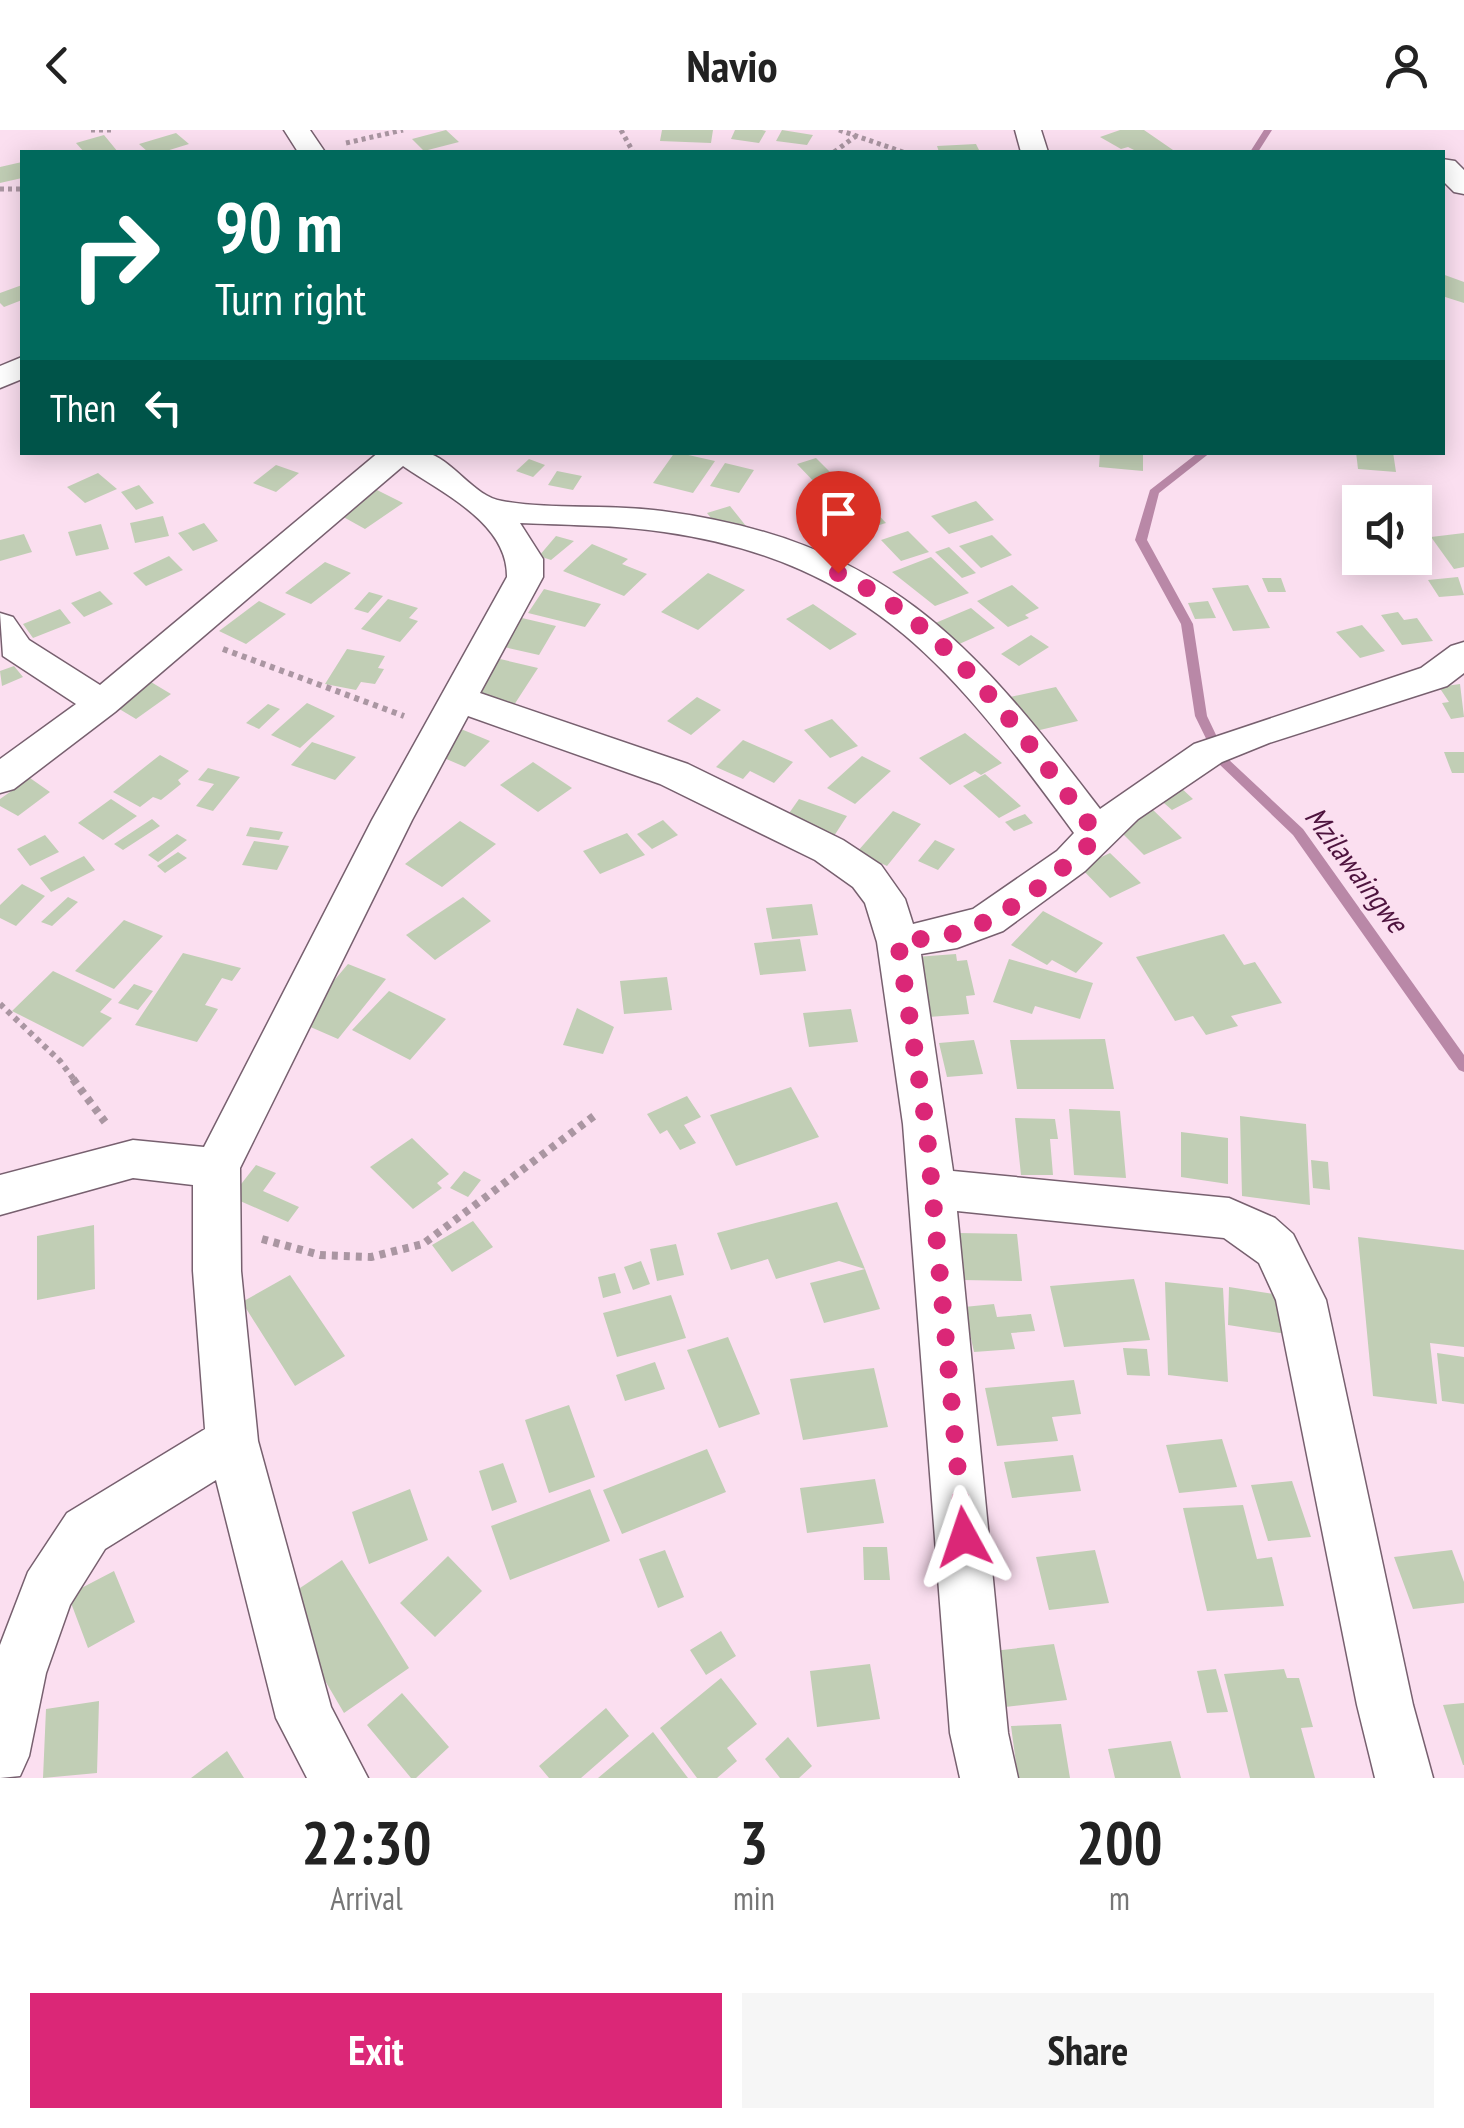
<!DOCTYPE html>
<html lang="en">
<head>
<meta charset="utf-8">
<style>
	:root { --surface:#fff; --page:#f6f6f6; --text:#222; --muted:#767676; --accent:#db2777 }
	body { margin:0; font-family:"PT Sans Narrow",sans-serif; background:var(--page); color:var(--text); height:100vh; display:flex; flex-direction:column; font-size:38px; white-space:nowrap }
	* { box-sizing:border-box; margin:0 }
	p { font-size:32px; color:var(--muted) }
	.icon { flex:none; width:55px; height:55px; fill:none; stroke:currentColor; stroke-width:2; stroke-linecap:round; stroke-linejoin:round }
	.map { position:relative; height:1648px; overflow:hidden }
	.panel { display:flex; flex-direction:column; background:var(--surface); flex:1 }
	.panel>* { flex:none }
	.top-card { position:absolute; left:20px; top:20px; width:1425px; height:305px; border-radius:0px; box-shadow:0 5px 25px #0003; background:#00695c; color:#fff; overflow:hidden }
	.buttons { position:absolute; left:1342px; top:355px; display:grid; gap:20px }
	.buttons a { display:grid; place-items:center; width:90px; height:90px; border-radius:0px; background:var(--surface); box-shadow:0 5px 25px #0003; font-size:50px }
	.pin { position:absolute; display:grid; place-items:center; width:85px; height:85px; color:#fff; margin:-102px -42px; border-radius:50% 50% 50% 0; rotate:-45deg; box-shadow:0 0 10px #0007 }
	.pin .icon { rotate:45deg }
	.me { position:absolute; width:110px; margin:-55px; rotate:355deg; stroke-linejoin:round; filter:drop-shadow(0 0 8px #0008) }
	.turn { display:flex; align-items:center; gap:35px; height:210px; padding:0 30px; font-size:45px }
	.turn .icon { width:130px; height:130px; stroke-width:2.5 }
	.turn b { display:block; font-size:70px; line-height:85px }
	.then { display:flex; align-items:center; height:95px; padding:0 30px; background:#0003; gap:20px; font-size:38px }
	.eta { display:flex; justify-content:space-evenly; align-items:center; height:170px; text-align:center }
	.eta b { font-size:60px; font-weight:700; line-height:70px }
	.primary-button { display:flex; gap:20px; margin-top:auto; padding:20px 30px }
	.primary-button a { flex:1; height:115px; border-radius:0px; background:var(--accent); color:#fff; font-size:40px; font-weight:700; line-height:115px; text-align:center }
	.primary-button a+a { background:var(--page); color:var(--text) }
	header { display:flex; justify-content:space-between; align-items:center; height:130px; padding:0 30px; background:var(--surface); font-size:45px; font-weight:700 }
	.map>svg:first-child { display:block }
</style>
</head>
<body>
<header><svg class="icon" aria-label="back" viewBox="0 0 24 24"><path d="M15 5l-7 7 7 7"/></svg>Navio<svg class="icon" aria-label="person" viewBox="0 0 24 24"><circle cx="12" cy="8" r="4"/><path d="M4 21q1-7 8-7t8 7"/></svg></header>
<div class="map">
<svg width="1464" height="1648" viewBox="0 0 1464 1648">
	<rect width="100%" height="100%" fill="#fbdff0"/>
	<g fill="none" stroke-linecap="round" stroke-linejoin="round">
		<!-- stream -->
		<path fill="#b988a7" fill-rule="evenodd" d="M1264,0h8l-14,22h-8z
			M1199,322h12l-52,41 -12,47 46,84 14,92 20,42 76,71 161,226v17l-5,-2 -166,-235 -75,-72 -23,-47 -14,-92 -46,-84 15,-50z"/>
	</g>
	<!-- building -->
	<path fill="#c1ceb5" d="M446,0l13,12 -35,9 -12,-12z
		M662,0h51l-2,13 -51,-2z
		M735,0h27l4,1 -7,12 -28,-4z
		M782,0l31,5 -6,10 -31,-4z
		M1120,0h24l29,20 -35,2 -10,-5 -7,2 -21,-12z
		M176,3l13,11 -26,8h-15l-9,-8z
		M104,5l14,17h-34l-8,-9z
		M976,14l4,8h-41l-2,-6z
		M22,32v16l-22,5v-16z
		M1442,144l22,8v21l-22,-7z
		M22,155v15l-18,7 -4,-4v-10z
		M675,322l40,9 -22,32 -40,-10z
		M1100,322h43v19l-44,-4z
		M1356,322h37l3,20 -38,-3z
		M816,328l22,22 -20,6 -21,-22z
		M529,329l16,6 -12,12 -17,-6z
		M725,333l29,7 -15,23 -29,-7z
		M276,335l23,8 -23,19 -23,-9z
		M557,341l25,5 -9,14 -25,-5z
		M98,343l19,16 -32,14 -18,-16z
		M139,355l15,18 -18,7 -15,-18z
		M1369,355l39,1 6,16h-39z
		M1350,356l16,2 3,14 -17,5z
		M375,359l28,14 -38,26 -27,-15z
		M856,361l30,32 -30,9 -15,-16 -13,4 -15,-16z
		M976,371l18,19 -45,14 -18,-18z
		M730,376l16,20 -23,7 -16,-20z
		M163,386l6,20 -34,7 -5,-20z
		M204,393l14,18 -25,10 -15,-18z
		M101,394l8,25 -33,7 -8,-24z
		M908,401l21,21 -28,9 -20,-21z
		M1464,403v34l-10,2 -23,-32z
		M24,404l8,18 -32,9v-21z
		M992,405l20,20 -31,13 -22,-22z
		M556,406l18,5 -23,19 -12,-4z
		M592,414l36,15 -6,5 25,10 -23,22 -61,-25z
		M949,417l27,26 -14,5 -27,-26z
		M169,426l14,14 -37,16 -13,-13z
		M931,427l38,36 -34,13 -43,-34z
		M325,432l26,11 -40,31 -26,-11z
		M708,443l37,17 -47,40 -37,-18z
		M1458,447l6,18 -25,2 -11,-17z
		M1262,448h19l5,14h-18z
		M1012,455l27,23 -14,7 4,3 -21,9 -31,-26z
		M1248,455l22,43 -37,3 -21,-43z
		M544,459l57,15 -16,23 -57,-14z
		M100,461l13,13 -29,13 -13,-14z
		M369,462l14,4 -15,17 -14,-4z
		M388,469l30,9 -9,10 9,3 -18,21 -39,-13z
		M259,471l27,13 -40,30 -27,-13z
		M1208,471l8,17 -21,1 -7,-16z
		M813,474l44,30 -27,16 -44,-31z
		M971,478l24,20 -38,17 -24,-21z
		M60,479l11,14 -38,15 -10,-14z
		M1398,482l6,8 13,-2 16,23 -31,4 -21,-30z
		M522,488l34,8 -17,29 -35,-8z
		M1362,495l23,26 -25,7 -24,-26z
		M1031,505l18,12 -30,19 -18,-12z
		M347,519l38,7 -7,12 6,1 -9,15 -14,-2 -5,8 -31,-6z
		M500,529l38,9 -24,37 -39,-10z
		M14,536l9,11 -21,9 -2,-15z
		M146,549l25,15 -35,25 -25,-15z
		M1460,554l4,33 -13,2 -9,-16 7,-1 -10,-15z
		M1056,557l22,34 -55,13 -22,-35z
		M697,567l24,13 -30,25 -24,-14z
		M307,573l28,13 -35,32 -29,-13z
		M268,574l12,5 -21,20 -13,-6z
		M832,589l26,27 -28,12 -26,-28z
		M461,599l29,12 -25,26 -28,-12z
		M965,603l37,30 -21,12 -6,-4 -25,14 -31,-27z
		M743,610l50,22 -19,21 -24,-12 -7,8 -27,-12z
		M312,612l44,15 -21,23 -44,-15z
		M1444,622h20v21h-12z
		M160,625l29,16 -11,9 3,4 -20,16 -8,-3 -13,10 -27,-15z
		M862,626l29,15 -36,33 -28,-16z
		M533,632l39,26 -34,24 -38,-27z
		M208,638l32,9 -27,34 -17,-5 18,-22 -16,-4z
		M985,644l36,32 -22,12 -36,-32z
		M30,648l20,14 -32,24 -18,-10v-7z
		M1179,656l14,13 -21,11 -15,-13z
		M111,669l26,17 -34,24 -25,-17z
		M799,669l48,17 -13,20 -49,-17z
		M1149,676l33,32 -38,17 -32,-32z
		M893,681l28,13 -34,42 -30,-14z
		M1025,684l8,9 -19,8 -9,-9z
		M152,689l8,7 -37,24 -9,-6z
		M663,690l15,15 -26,14 -15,-15z
		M460,691l36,23 -54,43 -37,-23z
		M250,697l33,5 -4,8 -33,-4z
		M627,703l18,22 -45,19 -17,-23z
		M177,704l10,6 -29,22 -10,-7z
		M45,705l14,17 -29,14 -13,-17z
		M935,710l20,9 -17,21 -20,-9z
		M254,711l35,5 -12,24 -35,-5z
		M178,722l9,6 -22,15 -8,-7z
		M1110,723l31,30 -31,15 -30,-31z
		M84,726l11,14 -44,22 -11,-14z
		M22,754l23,12 -29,30 -16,-8v-13z
		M68,767l10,5 -26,24 -11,-4z
		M463,767l28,24 -56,39 -29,-25z
		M812,774l6,31 -46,4 -6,-31z
		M1043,781l60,32 -27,30 -24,-13 -5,5 -36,-20z
		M124,790l39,16 -49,53 -39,-18z
		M1224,804l20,31 11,-3 27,41 -51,13 7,10 -32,9 -13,-19 -18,5 -39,-64z
		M800,809l6,32 -46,4 -6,-32z
		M183,823l58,15 -9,13 -10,-3 -17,27 13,4 -21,33 -62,-17z
		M956,824l1,7 10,-1 8,35 -9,1 3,18 -54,4 -13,-60z
		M1009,829l84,24 -13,36 -45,-13 -3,8 -39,-12z
		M348,834l38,15 -48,60 -39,-17z
		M53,841l59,28 -12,13 12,6 -29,29 -71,-36z
		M667,847l5,33 -48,4 -4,-33z
		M134,854l19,7 -15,19 -20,-7z
		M389,861l57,28 -36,41 -58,-30z
		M577,878l37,19 -11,27 -40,-9z
		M851,879l7,33 -49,5 -6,-34z
		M1105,909l9,50h-97l-7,-49z
		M974,910l9,34 -36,3 -8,-34z
		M791,957l28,50 -83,29 -26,-51z
		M687,966l14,21 -17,8 12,18 -16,7 -13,-20 -7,4 -13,-20z
		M1069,979l51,2 6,67 -52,-3z
		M1240,986l66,8 4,81 -68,-9z
		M1015,988l40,1 3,20h-8l3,36h-32z
		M1181,1002l47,6v46l-47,-7z
		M412,1008l37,36 -12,9 5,5 -29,21 -43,-42z
		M1311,1030l17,2 2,28 -17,-2z
		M256,1035l20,8 -13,18 36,16 -11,15 -57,-25z
		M464,1041l17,9 -13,17 -18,-9z
		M837,1072l28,67 -26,-8 -63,18 -8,-20 -37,11 -14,-37z
		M473,1091l20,26 -41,25 -20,-27z
		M94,1095l1,64 -58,11v-64z
		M958,1103l59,1 5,47 -60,-1z
		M1358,1107l106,13v97l-34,-4 7,61 -64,-8z
		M676,1114l8,31 -27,6 -7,-32z
		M641,1131l9,23 -17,6 -9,-23z
		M865,1139l15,40 -56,14 -14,-40z
		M615,1143l6,20 -18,5 -5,-21z
		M290,1145l55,81 -50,30 -53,-84z
		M1134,1149l16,61 -86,7 -14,-61z
		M1165,1152l58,6 5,94 -60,-7z
		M1229,1157l58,9v38l-59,-9z
		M671,1165l15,43 -69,19 -14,-44z
		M994,1174l3,13 34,-3 4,17 -24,2 4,16 -41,3 -10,-45z
		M728,1207l32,77 -41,14 -32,-78z
		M1123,1218l24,1 3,27 -23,-1z
		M1437,1223l27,4v47l-22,-3z
		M655,1232l10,27 -40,12 -9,-26z
		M874,1238l14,59 -85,13 -13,-61z
		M1074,1250l7,34 -29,3 6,24 -61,5 -12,-58z
		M569,1275l26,72 -46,16 -24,-73z
		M1222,1309l15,48 -58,6 -13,-48z
		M707,1319l19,43 -104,42 -19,-44z
		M1073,1325l8,36 -69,7 -8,-36z
		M503,1333l14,39 -25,9 -13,-40z
		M875,1349l9,44 -77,10 -7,-45z
		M1292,1351l19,56 -43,4 -17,-56z
		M410,1359l18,51 -59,24 -17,-52z
		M590,1359l20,52 -100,39 -19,-54z
		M1243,1375l14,54 15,-2 12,49 -77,5 -24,-103z
		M863,1417h24l3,33h-26z
		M665,1420l19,47 -26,11 -19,-49z
		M1095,1420l14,53 -60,7 -13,-53z
		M1452,1420l12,32v21l-51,6 -19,-52z
		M448,1426l34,35 -47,46 -35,-34z
		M342,1430l67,108 -65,45 -65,-111z
		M114,1441l21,51 -47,26 -20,-53z
		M721,1501l15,25 -30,19 -16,-25z
		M1054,1514l13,56 -62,7 -12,-56z
		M870,1534l10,55 -63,8 -7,-56z
		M1216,1539l12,43 -21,1 -10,-42z
		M1284,1539l3,9h12l14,49 -12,1 14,50h-65l-26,-104z
		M721,1548l36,46 -30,24 10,13 -20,17h-20l-37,-50z
		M402,1563l47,54 -33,31h-5l-44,-53z
		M99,1571l-2,72 -54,5 3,-69z
		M1464,1573v62h-1l-20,-60z
		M606,1578l23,28 -48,42h-32l-10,-12z
		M1061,1594l9,54h-52l-7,-52z
		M653,1602l35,46h-90z
		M788,1607l24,29 -13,12h-19l-15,-19z
		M1171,1611l10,37h-66l-7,-29z
		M227,1621l17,27h-53z"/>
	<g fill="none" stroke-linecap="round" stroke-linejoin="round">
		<defs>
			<path id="street" d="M284,0h26l15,22h-27z
				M1015,0h26l7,22h-27z
				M1442,29l13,2 9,9v24l-10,-2 -12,-12z
				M22,227v22l-22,9v-22z
				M379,322c14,0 33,-3 46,0 28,7 49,45 77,49 51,9 107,3 160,10 221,29 309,129 438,298l94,-65 227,-76 30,-22 13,-4v31l-17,13 -178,57 -47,19 -84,57 -53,52 -82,60 -46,17 -36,6 32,217 276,27 46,20 18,16 33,66 87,405 20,73h-58l-18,-73 -81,-405 -17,-37 -35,-25 -267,-27 51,522 10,45h-58l-10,-45 -47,-609 -26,-182 -12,-39 -12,-16 -38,-27 -155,-76 -192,-68 -56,104 -172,348 1,103 17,170 73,266 37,71h-61l-31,-60 -60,-238 -111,69 -35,56 -24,68 -17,83 -9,20 -20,2v-133l28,-73 39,-59 138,-84 -12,-158v-86l-60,-7 -133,37v-40l133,-35 71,7 168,-327 135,-243c1,-54 -65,-84 -104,-111l-288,246 -101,77 -14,4v-34l76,-55 -73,-48 -3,-43 13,4 16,23 71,45zM520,393c48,2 97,2 144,9 209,30 293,142 410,301l-17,18 -84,58 -60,15 -8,-25 -24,-34 -38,-25 -155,-76 -208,-71 63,-116v-18z"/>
		</defs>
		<!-- street casing -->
		<use href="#street" stroke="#77606f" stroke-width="3"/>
		<!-- path-far2 -->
		<path stroke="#aa96a2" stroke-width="5" stroke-dasharray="4 4" stroke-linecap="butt" d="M91,0h21
			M621,0l12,22
			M839,0l64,22
			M346,13l57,-13
			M834,22l22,-16
			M0,59h22"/>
		<!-- path-far1 -->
		<path stroke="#aa96a2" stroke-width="6" stroke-dasharray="5 5" stroke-linecap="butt" d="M223,519l181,67
			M0,874l60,57 15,20"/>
		<!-- path -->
		<path stroke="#aa96a2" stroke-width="8" stroke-dasharray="6 6" stroke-linecap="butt" d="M73,949l32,43
			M262,1109l58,16 51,2 52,-13 171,-128"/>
		<!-- street -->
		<use href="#street" fill="#fff" fill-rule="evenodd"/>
	</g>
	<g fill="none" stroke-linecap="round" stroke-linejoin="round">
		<!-- route -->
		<path stroke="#db2777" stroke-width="18" stroke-dasharray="0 32.4" d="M838,443c111,51 189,168 260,263 -34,32 -78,71 -122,90 -24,11 -52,12 -78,16l28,182 38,413"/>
	</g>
	<g text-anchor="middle" stroke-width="8" stroke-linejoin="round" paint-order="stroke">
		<!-- water labels -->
		<g font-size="30" font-style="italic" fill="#4e133e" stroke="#fbdff0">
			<text transform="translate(1356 740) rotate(53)" y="10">Mzilawaingwe</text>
		</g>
	</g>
</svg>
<div class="buttons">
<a><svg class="icon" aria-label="sound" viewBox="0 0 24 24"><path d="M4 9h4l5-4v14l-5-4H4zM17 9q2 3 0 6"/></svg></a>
</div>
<div class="pin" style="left:838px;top:443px;background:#d93025"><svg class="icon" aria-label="arrive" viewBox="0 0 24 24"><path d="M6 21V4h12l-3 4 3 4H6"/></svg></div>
<svg class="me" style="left:964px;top:1407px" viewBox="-20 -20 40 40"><path d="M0-17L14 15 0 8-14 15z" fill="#db2777" stroke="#fff" stroke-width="4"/></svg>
<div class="top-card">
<div class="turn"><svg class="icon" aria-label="right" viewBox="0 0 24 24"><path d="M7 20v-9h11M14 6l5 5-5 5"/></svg><div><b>90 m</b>Turn right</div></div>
<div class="then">Then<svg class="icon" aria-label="left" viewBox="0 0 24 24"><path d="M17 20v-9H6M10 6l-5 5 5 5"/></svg></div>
</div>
</div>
<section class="panel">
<div class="eta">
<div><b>22:30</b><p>Arrival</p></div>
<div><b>3</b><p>min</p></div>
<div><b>200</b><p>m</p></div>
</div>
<div class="primary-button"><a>Exit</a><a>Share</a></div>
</section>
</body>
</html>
